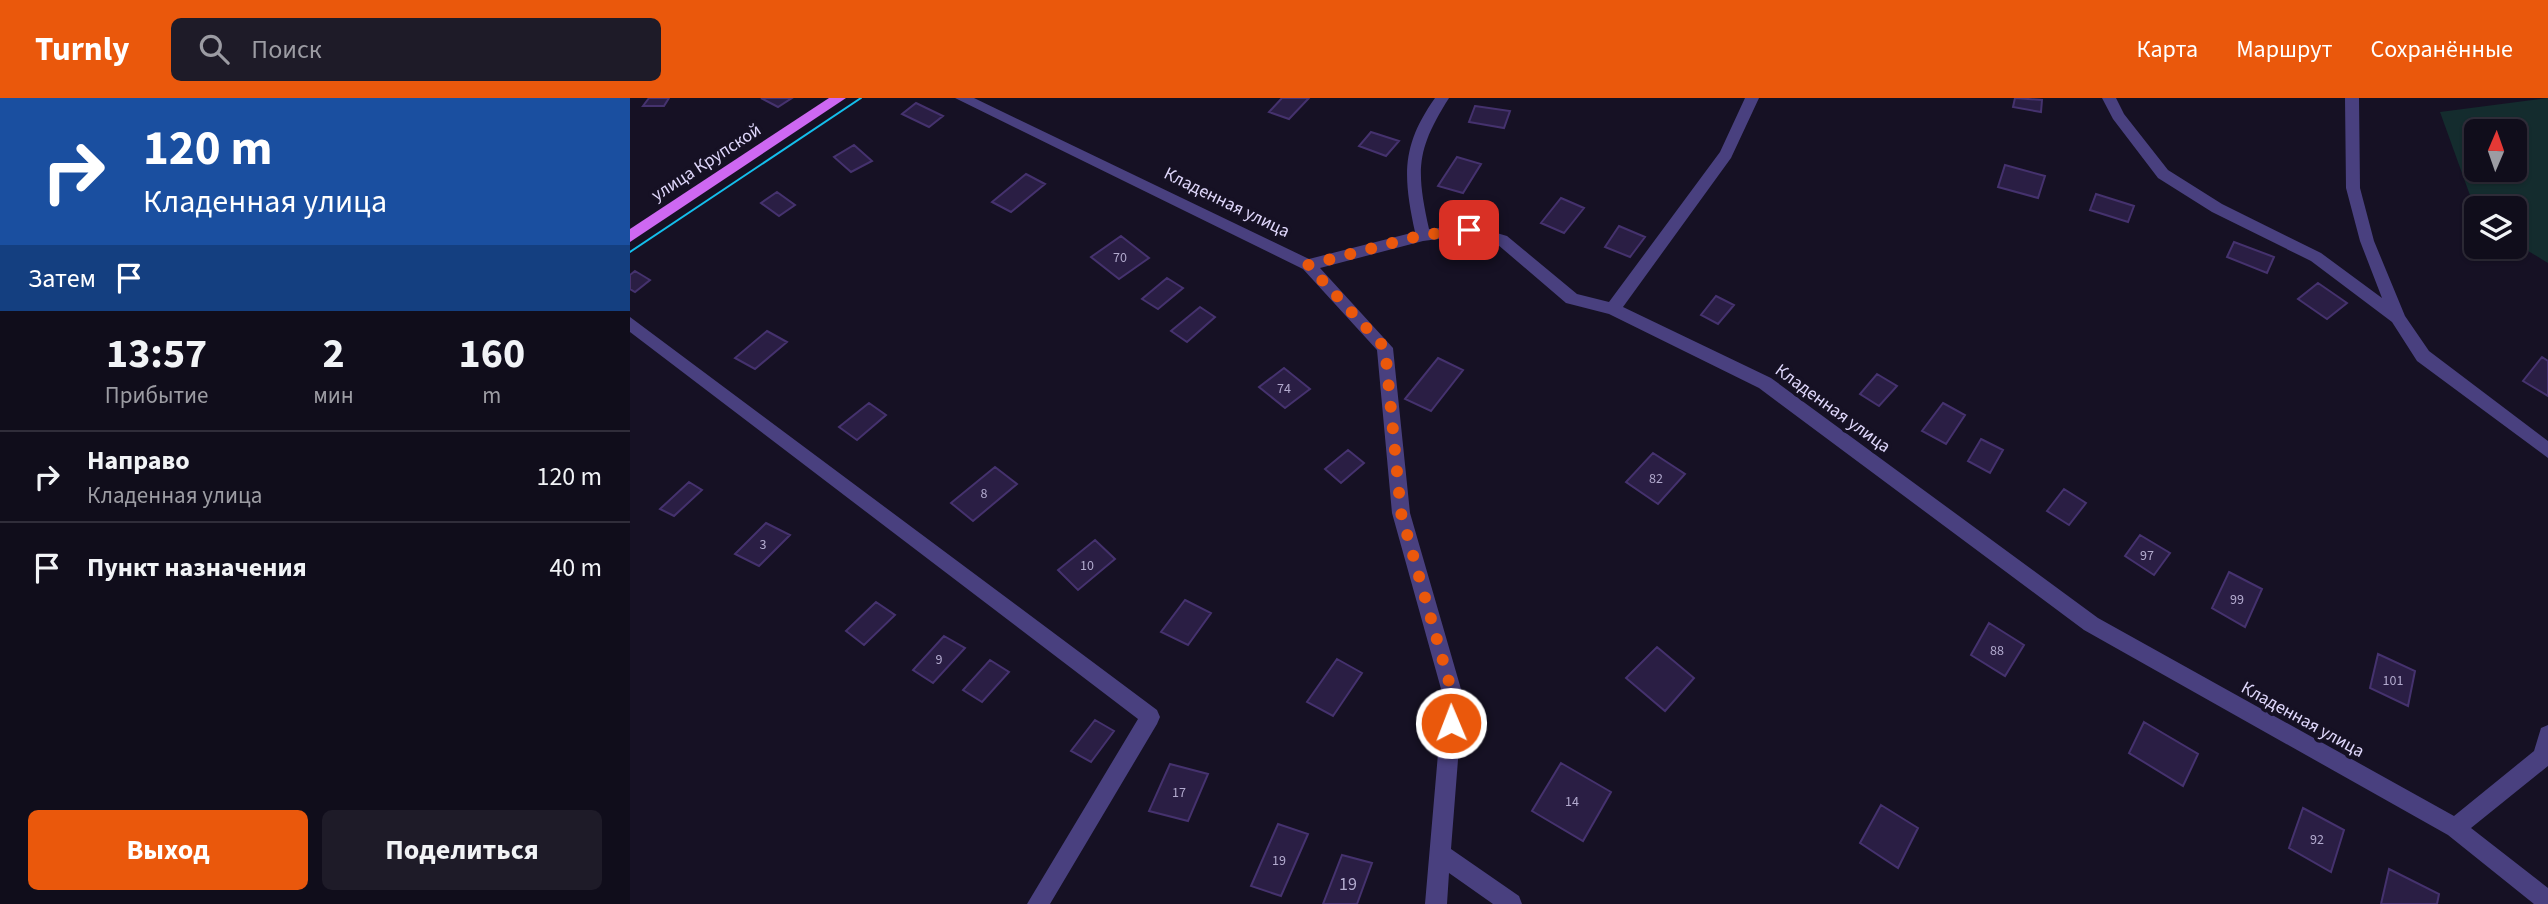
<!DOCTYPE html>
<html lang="ru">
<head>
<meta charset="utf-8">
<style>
	:root { --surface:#100d1b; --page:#1e1b28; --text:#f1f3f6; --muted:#9c9ca3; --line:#302d3a; --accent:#ea580c }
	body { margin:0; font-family:"Source Sans 3",sans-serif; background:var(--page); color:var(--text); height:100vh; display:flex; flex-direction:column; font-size:26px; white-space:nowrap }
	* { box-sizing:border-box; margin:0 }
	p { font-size:23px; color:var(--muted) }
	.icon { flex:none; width:38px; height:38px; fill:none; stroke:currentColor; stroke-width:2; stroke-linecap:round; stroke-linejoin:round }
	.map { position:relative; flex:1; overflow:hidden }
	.side { display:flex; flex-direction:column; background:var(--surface); width:630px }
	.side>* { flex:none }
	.hud { background:#1a4fa0; color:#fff; overflow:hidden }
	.needle { width:46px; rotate:2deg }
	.fabs { position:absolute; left:1834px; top:21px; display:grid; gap:14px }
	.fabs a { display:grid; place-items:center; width:63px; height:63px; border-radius:10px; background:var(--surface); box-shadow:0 2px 5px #0004,0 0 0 2px var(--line); font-size:35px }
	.pin { position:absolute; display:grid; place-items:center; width:60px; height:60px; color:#fff; margin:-30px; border-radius:14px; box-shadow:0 4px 10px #0006 }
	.me { position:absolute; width:77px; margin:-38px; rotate:359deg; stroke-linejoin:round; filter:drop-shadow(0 0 5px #0008) }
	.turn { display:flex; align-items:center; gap:24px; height:147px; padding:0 28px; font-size:32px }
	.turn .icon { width:91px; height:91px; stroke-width:2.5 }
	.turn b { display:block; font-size:49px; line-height:60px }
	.then { display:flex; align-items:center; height:66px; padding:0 28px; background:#0003; gap:14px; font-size:26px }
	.eta { display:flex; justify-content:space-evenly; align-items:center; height:119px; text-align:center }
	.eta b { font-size:42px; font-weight:700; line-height:49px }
	.action { display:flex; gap:14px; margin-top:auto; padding:14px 28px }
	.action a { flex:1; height:80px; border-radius:10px; background:var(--accent); color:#fff; font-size:28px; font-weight:700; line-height:80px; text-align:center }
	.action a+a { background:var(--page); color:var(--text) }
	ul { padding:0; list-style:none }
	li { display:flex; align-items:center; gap:21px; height:91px; padding:0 28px; border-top:2px solid var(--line) }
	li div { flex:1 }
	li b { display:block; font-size:26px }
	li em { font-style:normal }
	header { display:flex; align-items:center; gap:42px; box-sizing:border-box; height:98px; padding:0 35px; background:var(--accent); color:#fff }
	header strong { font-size:33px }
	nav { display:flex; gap:38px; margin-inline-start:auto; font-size:24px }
	.search { width:490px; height:63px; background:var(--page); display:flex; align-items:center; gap:18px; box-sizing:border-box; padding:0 24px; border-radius:10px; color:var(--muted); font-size:26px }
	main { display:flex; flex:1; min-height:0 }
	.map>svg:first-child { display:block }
</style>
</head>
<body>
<header>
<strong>Turnly</strong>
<div class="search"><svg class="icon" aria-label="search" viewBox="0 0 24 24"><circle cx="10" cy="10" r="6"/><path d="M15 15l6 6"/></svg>Поиск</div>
<nav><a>Карта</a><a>Маршрут</a><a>Сохранённые</a></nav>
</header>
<main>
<section class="side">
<div class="hud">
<div class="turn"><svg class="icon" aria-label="right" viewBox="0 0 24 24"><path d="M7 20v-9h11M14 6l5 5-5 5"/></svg><div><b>120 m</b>Кладенная улица</div></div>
<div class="then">Затем<svg class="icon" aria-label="arrive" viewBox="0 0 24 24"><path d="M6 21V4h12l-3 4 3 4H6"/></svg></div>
</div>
<div class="eta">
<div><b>13:57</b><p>Прибытие</p></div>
<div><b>2</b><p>мин</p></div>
<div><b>160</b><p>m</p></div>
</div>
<ul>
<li><svg class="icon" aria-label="right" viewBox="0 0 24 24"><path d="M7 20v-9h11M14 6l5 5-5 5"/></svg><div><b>Направо</b><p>Кладенная улица</p></div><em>120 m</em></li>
<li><svg class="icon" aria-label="arrive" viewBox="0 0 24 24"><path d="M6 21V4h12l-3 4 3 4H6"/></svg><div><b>Пункт назначения</b></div><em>40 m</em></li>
</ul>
<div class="action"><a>Выход</a><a>Поделиться</a></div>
</section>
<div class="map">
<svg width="1918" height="806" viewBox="0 0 1918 806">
	<rect width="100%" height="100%" fill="#161124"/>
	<!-- green -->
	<path fill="#142c2e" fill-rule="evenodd" d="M1918,0v165l-33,-20v-35h-39v4l-36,-100zM1846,33h39v39h-39z"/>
	<!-- building -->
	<path fill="#2a1e44" stroke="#45326e" stroke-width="2" d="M19,0h20l-5,8h-21z
		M131,0h31l-14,9z
		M652,0h27l-20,21 -20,-7z
		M1385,0l27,2 -1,12 -28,-5z
		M286,5l27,13 -14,11 -27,-13z
		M845,8l35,5 -6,17 -35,-6z
		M741,34l28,9 -13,15 -27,-10z
		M224,47l18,16 -21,11 -17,-15z
		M827,59l24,7 -18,29 -25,-7z
		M1375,67l40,11 -7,22 -40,-11z
		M396,76l19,10 -34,28 -19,-10z
		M147,94l18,13 -16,11 -18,-13z
		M1466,96l38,12 -6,16 -38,-12z
		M931,100l23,10 -20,25 -23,-10z
		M989,128l26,11 -15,20 -25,-10z
		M491,138l28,22 -30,21 -28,-22z
		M1604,144l40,15 -7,16 -40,-16z
		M5,173l15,9 -15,12 -5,-3v-14z
		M537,180l16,10 -25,21 -16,-10z
		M1688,185l29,20 -20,16 -29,-20z
		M1086,198l18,9 -16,19 -17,-9z
		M570,209l15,10 -28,25 -16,-11z
		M137,233l20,11 -32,27 -20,-11z
		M1912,259l6,4v35l-25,-15z
		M808,260l25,12 -32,41 -26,-12z
		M654,270l26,21 -25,19 -26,-21z
		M1247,276l20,12 -18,20 -19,-12z
		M239,305l17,12 -29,25 -18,-13z
		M1313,305l22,12 -19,29 -24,-13z
		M1351,341l22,11 -13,23 -22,-12z
		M718,352l16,13 -23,20 -16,-14z
		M1023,355l32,21 -27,30 -32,-22z
		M365,369l22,17 -44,37 -22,-18z
		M59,384l13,8 -28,26 -14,-7z
		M1434,391l22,14 -17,22 -22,-14z
		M136,425l24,12 -31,31 -24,-12z
		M1510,437l30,18 -16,22 -29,-19z
		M465,442l20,19 -37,31 -20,-20z
		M1599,474l33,17 -17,38 -33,-19z
		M555,502l26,13 -23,32 -27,-13z
		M246,504l19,13 -31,30 -18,-14z
		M1359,525l35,22 -19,31 -34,-21z
		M314,538l21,12 -32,35 -20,-13z
		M1027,549l37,31 -29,33 -39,-33z
		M1748,556l37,17 -7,35 -38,-18z
		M707,561l25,14 -29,43 -26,-14z
		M360,562l19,12 -27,30 -19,-12z
		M465,622l19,11 -23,31 -20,-11z
		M1514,624l54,32 -15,32 -54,-33z
		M931,665l50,29 -28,49 -51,-30z
		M540,666l38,10 -20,47 -39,-10z
		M1251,707l37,23 -20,40 -38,-25z
		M1673,710l41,22 -13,42 -42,-24z
		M648,726l30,10 -27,62 -30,-10z
		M712,757l30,8 -15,41h-34z
		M1759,771l50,25 -2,10h-56z"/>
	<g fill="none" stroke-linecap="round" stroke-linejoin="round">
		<!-- minor -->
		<path fill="#49407f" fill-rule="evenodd" d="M325,0h19l335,161 106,-27c-12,-56 -14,-86 20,-134h14c-33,52 -33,72 -20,131l40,-4 38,11 70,58 32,8 111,-150 25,-54h14l-28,60 -108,149 148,71 327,240 356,198 80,-65 7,-23 7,-3v41l-77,62 77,60v16h-14l-86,-69 -364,-205 -325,-242 -150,-74 -43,-11 -69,-59 -28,-9 -46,6 -103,27 73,80 17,165 53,183 -12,153 68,47 3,8h-29l-44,-31 -2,31h-22l18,-208 -51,-183 -15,-163 -74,-81z
			M1472,0h14l8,16 44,56 54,34 99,49 61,45 -22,-57 -14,-53 -1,-90h14l1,90 14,53 31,75 24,35 119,90v17l-131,-97 -25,-39 -81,-61 -99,-49 -54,-34 -45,-59z
			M0,219l527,393 3,7 -3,7 -107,180h-23l111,-185 -508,-387z"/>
		<!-- major -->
		<path fill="#ce68f2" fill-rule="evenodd" d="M199,0h17l-216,144v-13z"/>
		<!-- tram -->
		<path stroke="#14beeb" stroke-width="2" d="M0,154l231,-154"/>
	</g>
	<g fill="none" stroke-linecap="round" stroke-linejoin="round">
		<!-- route -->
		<path stroke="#ea580c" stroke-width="12" stroke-dasharray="0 21.6" d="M821,625l2,-27 -52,-183 -16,-165 -77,-83 115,-30 46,-5"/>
	</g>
	<g text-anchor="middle" stroke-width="7" stroke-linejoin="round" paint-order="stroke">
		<!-- number labels -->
		<g font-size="14" fill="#b2aace">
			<text x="490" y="164">70</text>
			<text x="654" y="295">74</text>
			<text x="1026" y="385">82</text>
			<text x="354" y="400">8</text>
			<text x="133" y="451">3</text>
			<text x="1517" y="462">97</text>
			<text x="457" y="472">10</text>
			<text x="1607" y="506">99</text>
			<text x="1367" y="557">88</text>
			<text x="309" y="566">9</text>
			<text x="1763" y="587">101</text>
			<text x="549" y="699">17</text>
			<text x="942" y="708">14</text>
			<text x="1687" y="746">92</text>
			<text x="649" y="767">19</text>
		</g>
		<!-- street labels -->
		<g font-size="18" fill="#e0d8fc" stroke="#161124">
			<text transform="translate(76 64) rotate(-33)" y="6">улица Крупской</text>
			<text transform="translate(597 104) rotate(26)" y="6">Кладенная улица</text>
			<text transform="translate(1203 310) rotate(36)" y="6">Кладенная улица</text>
			<text transform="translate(1673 621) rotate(29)" y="6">Кладенная улица</text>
		</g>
		<!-- near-number labels -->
		<g font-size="18" fill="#b2aace">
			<text x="718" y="792">19</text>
		</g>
	</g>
</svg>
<div class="fabs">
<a><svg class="needle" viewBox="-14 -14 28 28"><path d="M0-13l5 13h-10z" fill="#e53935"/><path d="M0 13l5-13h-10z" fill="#9c9ca3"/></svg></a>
<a><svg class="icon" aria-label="layers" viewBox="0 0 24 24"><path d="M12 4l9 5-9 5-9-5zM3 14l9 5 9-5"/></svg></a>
</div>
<div class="pin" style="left:839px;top:132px;background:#d93025"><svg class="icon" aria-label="arrive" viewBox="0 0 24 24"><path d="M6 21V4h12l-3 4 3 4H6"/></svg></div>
<svg class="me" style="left:821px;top:625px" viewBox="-20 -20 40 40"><circle r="17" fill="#ea580c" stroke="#fff" stroke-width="3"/><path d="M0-11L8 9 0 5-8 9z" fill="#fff"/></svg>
</div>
</main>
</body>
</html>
